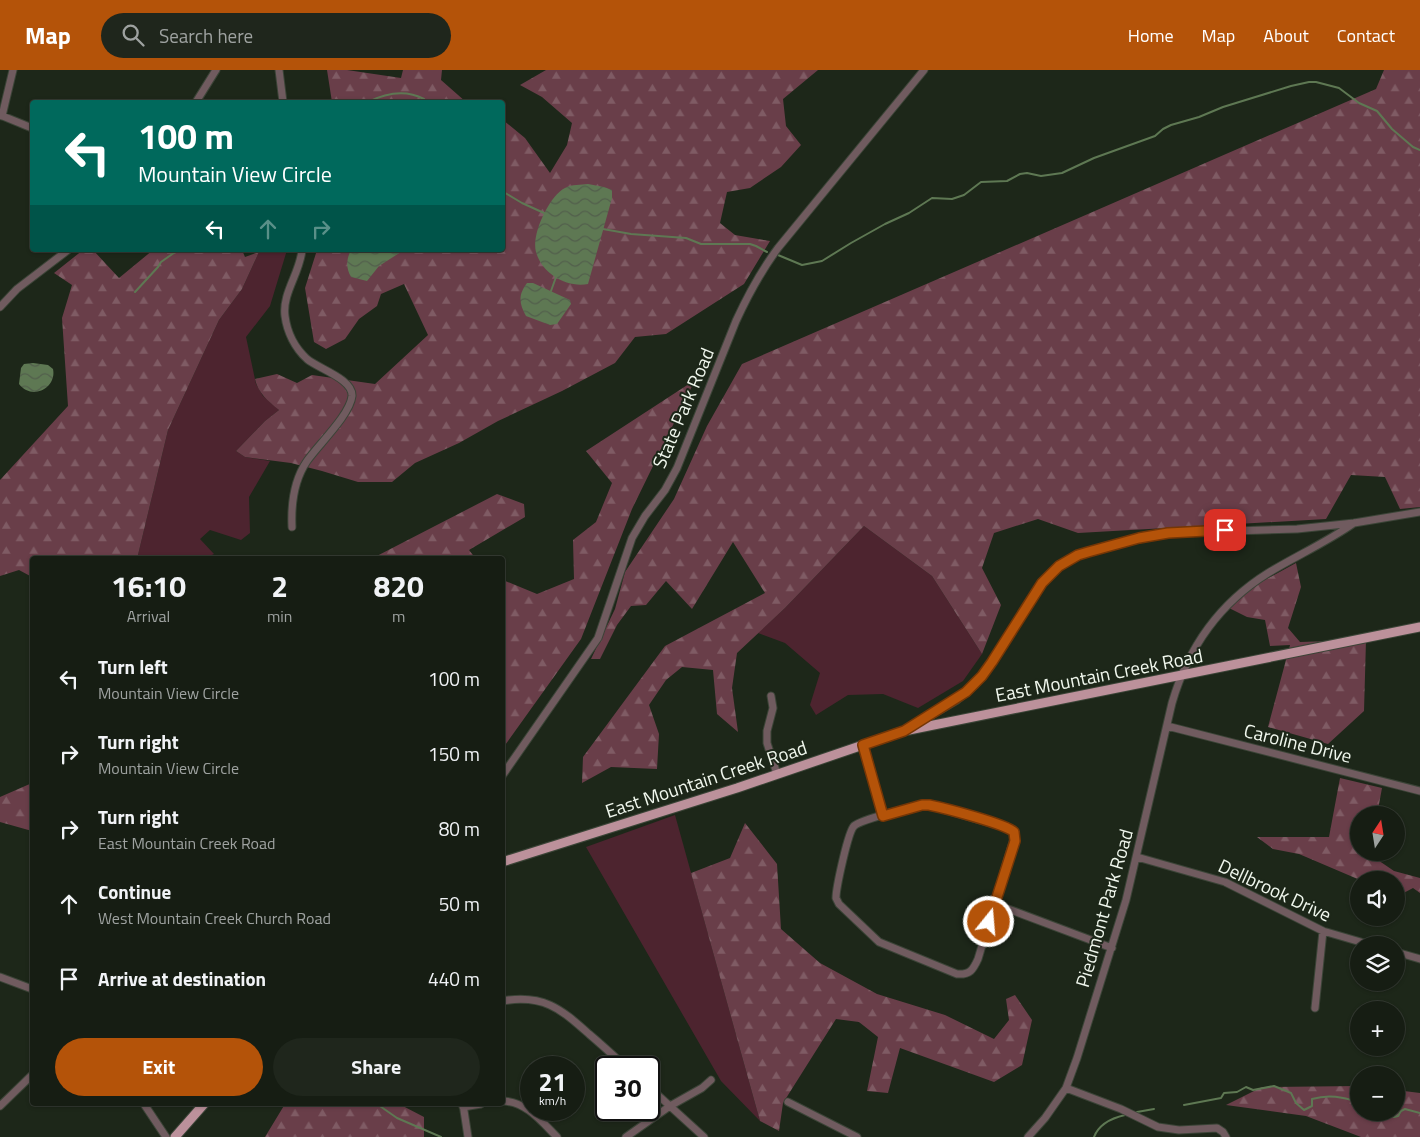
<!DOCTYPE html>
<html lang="en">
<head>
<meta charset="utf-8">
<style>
	:root { --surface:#161d13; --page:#1f261c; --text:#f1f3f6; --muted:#9ea2a0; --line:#353b33; --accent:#b45309 }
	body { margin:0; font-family:"Titillium Web",sans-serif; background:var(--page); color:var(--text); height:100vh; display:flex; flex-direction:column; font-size:19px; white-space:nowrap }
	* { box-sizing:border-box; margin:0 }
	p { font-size:16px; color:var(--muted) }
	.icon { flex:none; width:28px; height:28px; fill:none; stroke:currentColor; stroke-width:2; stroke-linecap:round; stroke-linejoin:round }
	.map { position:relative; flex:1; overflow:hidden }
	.panel { position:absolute; left:30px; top:486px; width:475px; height:550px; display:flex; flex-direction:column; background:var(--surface); border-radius:5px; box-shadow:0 1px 4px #0004,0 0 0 1px var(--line) }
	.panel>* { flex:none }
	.hud { position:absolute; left:30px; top:30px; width:475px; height:152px; border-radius:5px; box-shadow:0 1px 4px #0004,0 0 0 1px var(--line); background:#00695c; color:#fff; overflow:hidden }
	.needle { width:32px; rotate:12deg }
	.buttons { position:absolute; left:1350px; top:736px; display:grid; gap:10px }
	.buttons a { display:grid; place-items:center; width:55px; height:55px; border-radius:50%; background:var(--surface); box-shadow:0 1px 4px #0004,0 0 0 1px var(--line); font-size:25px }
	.speed { position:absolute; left:520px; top:986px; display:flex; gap:10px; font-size:25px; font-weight:700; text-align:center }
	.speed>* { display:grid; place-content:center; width:65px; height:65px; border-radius:50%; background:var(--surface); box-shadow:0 1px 4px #0004,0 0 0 1px var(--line); line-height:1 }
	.speed small { font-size:12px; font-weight:400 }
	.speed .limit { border:2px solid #111; border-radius:8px; background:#fff; color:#111 }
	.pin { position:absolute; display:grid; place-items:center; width:42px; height:42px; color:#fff; margin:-21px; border-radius:10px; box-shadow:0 2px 8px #0006 }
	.me { position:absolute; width:55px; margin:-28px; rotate:17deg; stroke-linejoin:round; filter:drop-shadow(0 0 4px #0008) }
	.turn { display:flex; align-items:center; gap:18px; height:105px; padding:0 25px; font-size:22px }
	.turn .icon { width:65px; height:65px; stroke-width:2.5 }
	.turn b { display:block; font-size:35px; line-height:42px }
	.lanes { display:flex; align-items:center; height:48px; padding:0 25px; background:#0003; justify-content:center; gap:25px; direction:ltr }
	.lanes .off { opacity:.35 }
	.eta { display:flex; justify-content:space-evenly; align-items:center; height:85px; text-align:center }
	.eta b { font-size:30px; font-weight:700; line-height:35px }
	.cta { display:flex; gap:10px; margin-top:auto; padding:10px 25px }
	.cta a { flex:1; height:58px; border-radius:30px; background:var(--accent); color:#fff; font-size:20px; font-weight:700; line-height:58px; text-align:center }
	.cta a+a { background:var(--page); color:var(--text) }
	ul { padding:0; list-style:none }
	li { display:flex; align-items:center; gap:15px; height:75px; padding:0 25px }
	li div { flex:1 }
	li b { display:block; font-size:19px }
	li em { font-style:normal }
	header { display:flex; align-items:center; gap:30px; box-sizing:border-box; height:70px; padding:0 25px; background:var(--accent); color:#fff }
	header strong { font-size:24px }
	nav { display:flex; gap:28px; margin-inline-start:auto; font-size:18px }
	.search { width:350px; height:45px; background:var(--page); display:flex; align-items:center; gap:12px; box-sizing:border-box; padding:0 18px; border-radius:28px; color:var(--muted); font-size:19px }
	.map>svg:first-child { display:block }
</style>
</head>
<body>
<header>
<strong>Map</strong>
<div class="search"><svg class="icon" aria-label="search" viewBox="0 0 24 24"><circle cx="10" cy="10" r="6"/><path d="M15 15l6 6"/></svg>Search here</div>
<nav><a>Home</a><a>Map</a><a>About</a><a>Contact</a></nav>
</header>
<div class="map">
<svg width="1420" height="1067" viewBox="0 0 1420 1067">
	<defs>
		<pattern id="forest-firs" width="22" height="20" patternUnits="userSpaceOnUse" patternTransform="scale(1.25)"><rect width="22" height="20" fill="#693e49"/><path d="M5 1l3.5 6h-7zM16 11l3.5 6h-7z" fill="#7f5b64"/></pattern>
		<pattern id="water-waves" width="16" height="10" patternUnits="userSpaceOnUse" patternTransform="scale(1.25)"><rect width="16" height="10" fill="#5e7853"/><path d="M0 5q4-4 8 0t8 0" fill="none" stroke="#525f4c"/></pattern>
	</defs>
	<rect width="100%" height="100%" fill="#1d2719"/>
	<!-- green -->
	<path fill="#4d242f" d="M265,180h22l-17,56 -24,31 10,47 7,12 16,14 -14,11 -29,30 9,6 25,4 -21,36 1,36 -9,7 -31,-10 -10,9 14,15 -11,5h-66l31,-129 51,-110 23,-31 17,-37z
		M864,456l68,50 50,78 -19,27 -45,27 -35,-14 -35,1 -32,20 -6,-10 10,-32 -35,-30 -27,-10 27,-25z
		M675,745l85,306 -39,-40 -135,-234z"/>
	<!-- forest -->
	<path fill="url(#forest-firs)" d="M327,0h20l54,8 2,-8h39l-1,10 25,22h-134z
		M546,0h272l-35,29 3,27 15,19 -20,22 -31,21 -23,4 -7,31 15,12 35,6 -26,43 -78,50 -31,3 -20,26 -53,28 -64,30 -39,22 -44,20 -23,19h-34l-36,-11 -31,-8 -46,-6 -9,-6 29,-30 14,-11c-11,-9 -21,-17 -24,-31l22,-5 20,9 15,-8 63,9 53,-49 -24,-51 -23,10 -4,12 -18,13 -14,20 -19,10 -12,-7 -9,-54 12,-38h185l1,-130 22,18 25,35 17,-28 5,-22 -30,-26 -22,-12z
		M1384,0h36v437l-20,2 -15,-32 -34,-2 -25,44 -248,14 -40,-14 -44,14 -12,35 19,37 -19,49 -50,-78 -68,-50 -79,82 -48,45 -5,35 6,44 -21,-18 -4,-44 -31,-3 -16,13 -17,25 10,29 -2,35 -46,-2 -29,16 1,-26 82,-111 100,-53 -32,-51 -41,67 -26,-28 -20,24 -15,1 -14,19 -17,34h-9l24,-50 10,-37 49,-73 33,-73 35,-62 634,-275z
		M83,180h10l26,28 34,-28h89l3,7 14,-5 -17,37 -23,31 -51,110 -31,129h-105v18l-13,-7 -19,6v-96l68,-74 -6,-88 10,-33 -18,-12z
		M695,310l-63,129 -51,130 -78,109v-168l34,14 37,-15 -1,-39 23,-18 16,-39 -26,-32z
		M497,424l27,10 1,13 -56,33 7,9h-105z
		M1296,493l5,24 -13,41 12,14 66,-2 -2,71 -36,33 -60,-17 22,-82 -20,1 -5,-26 -18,-3 -20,-10 23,-19z
		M1340,708l42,10 -5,27h-18v37l10,1v1l25,17 26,7v15l-7,-5 -17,9v-17h-36l-61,-26 -26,-5 -16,-12h72z
		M32,713v48l-32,-9v-25z
		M745,753l32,41 4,65 39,34 57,31 68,21 49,24 15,-19 -3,-21 9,-4 17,25 -10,45 -28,17 -94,-34 -12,45 -21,-2 11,-54 -19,-15 -23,-3 -53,84 -4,28 -19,-10 -69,-248 39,-15z
		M1359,1016v26h37v-22l24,3v44h-59l-55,-21 -80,-11 36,-18z
		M285,1034h114l25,13v20h-159z"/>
	<!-- water -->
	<path fill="url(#water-waves)" d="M588,114l16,3 8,3v8l-24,86c-21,4 -46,-10 -52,-32 -5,-17 13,-56 29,-64 7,-4 16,-3 23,-4z
		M351,180h53l-25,16 -12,15 -16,-4c-5,-9 -5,-17 0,-27z
		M527,213h6l37,17 1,4 -14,20 -7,1 -24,-9c-7,-13 -8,-21 1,-33z
		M33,293l15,2 5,4c4,19 -21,32 -34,15l2,-16 3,-4z"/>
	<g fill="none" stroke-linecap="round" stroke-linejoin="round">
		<!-- stream -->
		<path stroke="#5e7853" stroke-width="2" d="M368,32c18,-9 37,-13 56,-3
			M502,121l20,12 22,10
			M603,159l28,5 55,4 15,6h49l6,2 11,6
			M778,185l24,10 20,-4 29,-18 34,-19 24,-11 23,-15 20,1 12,-4 17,-13 26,-1 13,-7 7,-1 14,3 21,-3 32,-15 61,-22 8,-7 8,-4 28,-8 24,-10 68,-21 18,-4h7l23,6 20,15 18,8 15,18 21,18 7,3
			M551,221l5,-14
			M135,222l23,-25 3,-5 17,-12
			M377,1034l20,14 44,19
			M1184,1035l37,-7 3,-5 13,-1 9,-5 7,3 21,-4 17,7 5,10 8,7 8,-4v-7c17,-5 30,-2 47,3
			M1137,1042l17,-3
			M1384,1042l10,5 4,-1 3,-5 4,-2 15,4
			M1094,1067c5,-13 18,-19 31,-22"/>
		<defs>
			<path id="minor" d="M279,0l4,32
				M196,32l20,-32
				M0,45l32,13
				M2,46l11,-46
				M0,237l17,-18 51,-39
				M292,457c-1,-22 2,-47 15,-66 11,-16 43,-46 45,-65 1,-17 -33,-27 -45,-37 -12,-11 -20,-27 -22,-43 -3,-23 15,-43 17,-66
				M771,626l2,12 -6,23v12l10,31
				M1167,656l253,65
				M909,658l48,-28 18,-15 17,-23 50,-79 17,-17 19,-11 61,-17 29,-5 129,-4 57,-6 66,-11
				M863,675l20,71
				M502,706l96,-138 34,-100 13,-22 20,-26 12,-22 59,-147c12,-26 25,-50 42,-73l146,-178
				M925,735l7,1 79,23 4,6 -37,124c-5,11 -8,16 -21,15l-78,-32 -40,-38 -3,-6c0,-10 12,-66 18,-72 8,-7 58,-19 71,-21z
				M1137,787l88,25 98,49 48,14
				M995,834l117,44
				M1396,882l24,7
				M0,907l32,12
				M502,931c41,-7 58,7 87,33 13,11 25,22 38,34
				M1315,938l8,-77
				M649,1017l55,50
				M1066,1018l55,21 37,18 21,3 38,-2 6,4 3,5
				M502,1031c24,0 40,21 55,36
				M788,1032l69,35
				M144,1034l22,33
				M463,1034l5,33
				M0,1036l32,-31
				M463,1037l18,-3
				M626,1067l44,-31 32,-18 9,-8
				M1028,1067l17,-19 21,-30 11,-30 49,-158 46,-197c16,-55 48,-100 96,-130 28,-17 59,-31 86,-50"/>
			<path id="major" d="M502,792l235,-74 167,-57 516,-104
				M175,1067l29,-33"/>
		</defs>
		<!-- minor casing -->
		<use href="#minor" stroke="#3b4437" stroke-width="9"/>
		<!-- major casing -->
		<use href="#major" stroke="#3b4437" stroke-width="11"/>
		<!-- minor -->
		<use href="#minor" stroke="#705b5f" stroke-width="7"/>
		<!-- major -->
		<use href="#major" stroke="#bc919b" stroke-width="9"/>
	</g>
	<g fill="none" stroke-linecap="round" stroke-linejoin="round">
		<defs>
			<path id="route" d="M989,852l26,-81 -1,-9c-8,-8 -70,-24 -85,-27h-7l-39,11 -20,-71 41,-14 62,-39 16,-16 10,-14 50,-79 17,-17 19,-11 10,-3 51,-14 29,-5 57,-3"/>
		</defs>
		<!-- route casing -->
		<use href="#route" stroke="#753606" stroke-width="12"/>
		<!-- route -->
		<use href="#route" stroke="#b45309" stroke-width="9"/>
	</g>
	<g text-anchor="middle" stroke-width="4" stroke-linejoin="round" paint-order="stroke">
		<!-- street labels -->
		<g font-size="19" fill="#f0f7ed" stroke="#1d2719">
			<text transform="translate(683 338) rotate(-67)" y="7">State Park Road</text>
			<text transform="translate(1099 605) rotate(-11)" y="7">East Mountain Creek Road</text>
			<text transform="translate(1298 673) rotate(14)" y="7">Caroline Drive</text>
			<text transform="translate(706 709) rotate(-18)" y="7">East Mountain Creek Road</text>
			<text transform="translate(1275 820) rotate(25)" y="7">Dellbrook Drive</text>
			<text transform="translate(1104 838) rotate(-74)" y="7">Piedmont Park Road</text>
		</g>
	</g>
</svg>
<div class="buttons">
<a><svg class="needle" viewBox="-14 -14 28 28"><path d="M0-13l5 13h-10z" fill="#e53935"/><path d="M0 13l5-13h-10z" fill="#9ea2a0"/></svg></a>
<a><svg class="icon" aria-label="sound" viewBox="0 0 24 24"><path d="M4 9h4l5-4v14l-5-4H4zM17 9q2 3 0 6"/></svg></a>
<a><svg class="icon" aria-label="layers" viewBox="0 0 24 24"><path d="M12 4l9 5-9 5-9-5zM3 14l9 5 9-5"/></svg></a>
<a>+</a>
<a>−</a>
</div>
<div class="speed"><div>21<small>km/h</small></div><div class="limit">30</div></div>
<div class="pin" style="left:1225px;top:460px;background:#d93025"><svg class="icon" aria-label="arrive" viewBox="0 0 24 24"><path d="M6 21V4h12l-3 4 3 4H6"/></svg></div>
<svg class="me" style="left:989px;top:852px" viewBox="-20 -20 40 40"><circle r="17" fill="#b45309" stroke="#fff" stroke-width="3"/><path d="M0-11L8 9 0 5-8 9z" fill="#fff"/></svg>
<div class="hud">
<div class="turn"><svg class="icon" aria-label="left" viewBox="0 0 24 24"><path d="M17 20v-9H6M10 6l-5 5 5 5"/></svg><div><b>100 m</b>Mountain View Circle</div></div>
<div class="lanes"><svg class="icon" aria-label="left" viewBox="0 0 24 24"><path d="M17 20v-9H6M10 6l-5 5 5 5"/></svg><svg class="icon off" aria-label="ahead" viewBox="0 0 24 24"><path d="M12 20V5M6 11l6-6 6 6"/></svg><svg class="icon off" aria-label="right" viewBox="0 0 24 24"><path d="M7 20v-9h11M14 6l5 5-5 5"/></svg></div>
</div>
<section class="panel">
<div class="eta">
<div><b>16:10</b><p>Arrival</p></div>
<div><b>2</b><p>min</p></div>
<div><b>820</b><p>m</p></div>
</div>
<ul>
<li><svg class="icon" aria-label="left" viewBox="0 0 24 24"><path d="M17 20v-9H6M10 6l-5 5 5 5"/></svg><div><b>Turn left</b><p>Mountain View Circle</p></div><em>100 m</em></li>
<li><svg class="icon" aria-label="right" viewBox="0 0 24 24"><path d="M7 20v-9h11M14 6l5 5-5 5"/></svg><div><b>Turn right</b><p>Mountain View Circle</p></div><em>150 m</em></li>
<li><svg class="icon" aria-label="right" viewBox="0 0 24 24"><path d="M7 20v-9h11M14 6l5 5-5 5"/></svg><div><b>Turn right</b><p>East Mountain Creek Road</p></div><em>80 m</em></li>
<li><svg class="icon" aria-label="ahead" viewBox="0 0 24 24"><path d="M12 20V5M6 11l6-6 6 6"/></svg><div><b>Continue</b><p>West Mountain Creek Church Road</p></div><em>50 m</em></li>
<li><svg class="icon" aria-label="arrive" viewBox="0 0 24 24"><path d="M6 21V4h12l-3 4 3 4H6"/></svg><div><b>Arrive at destination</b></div><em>440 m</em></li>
</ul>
<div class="cta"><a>Exit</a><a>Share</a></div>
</section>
</div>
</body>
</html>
